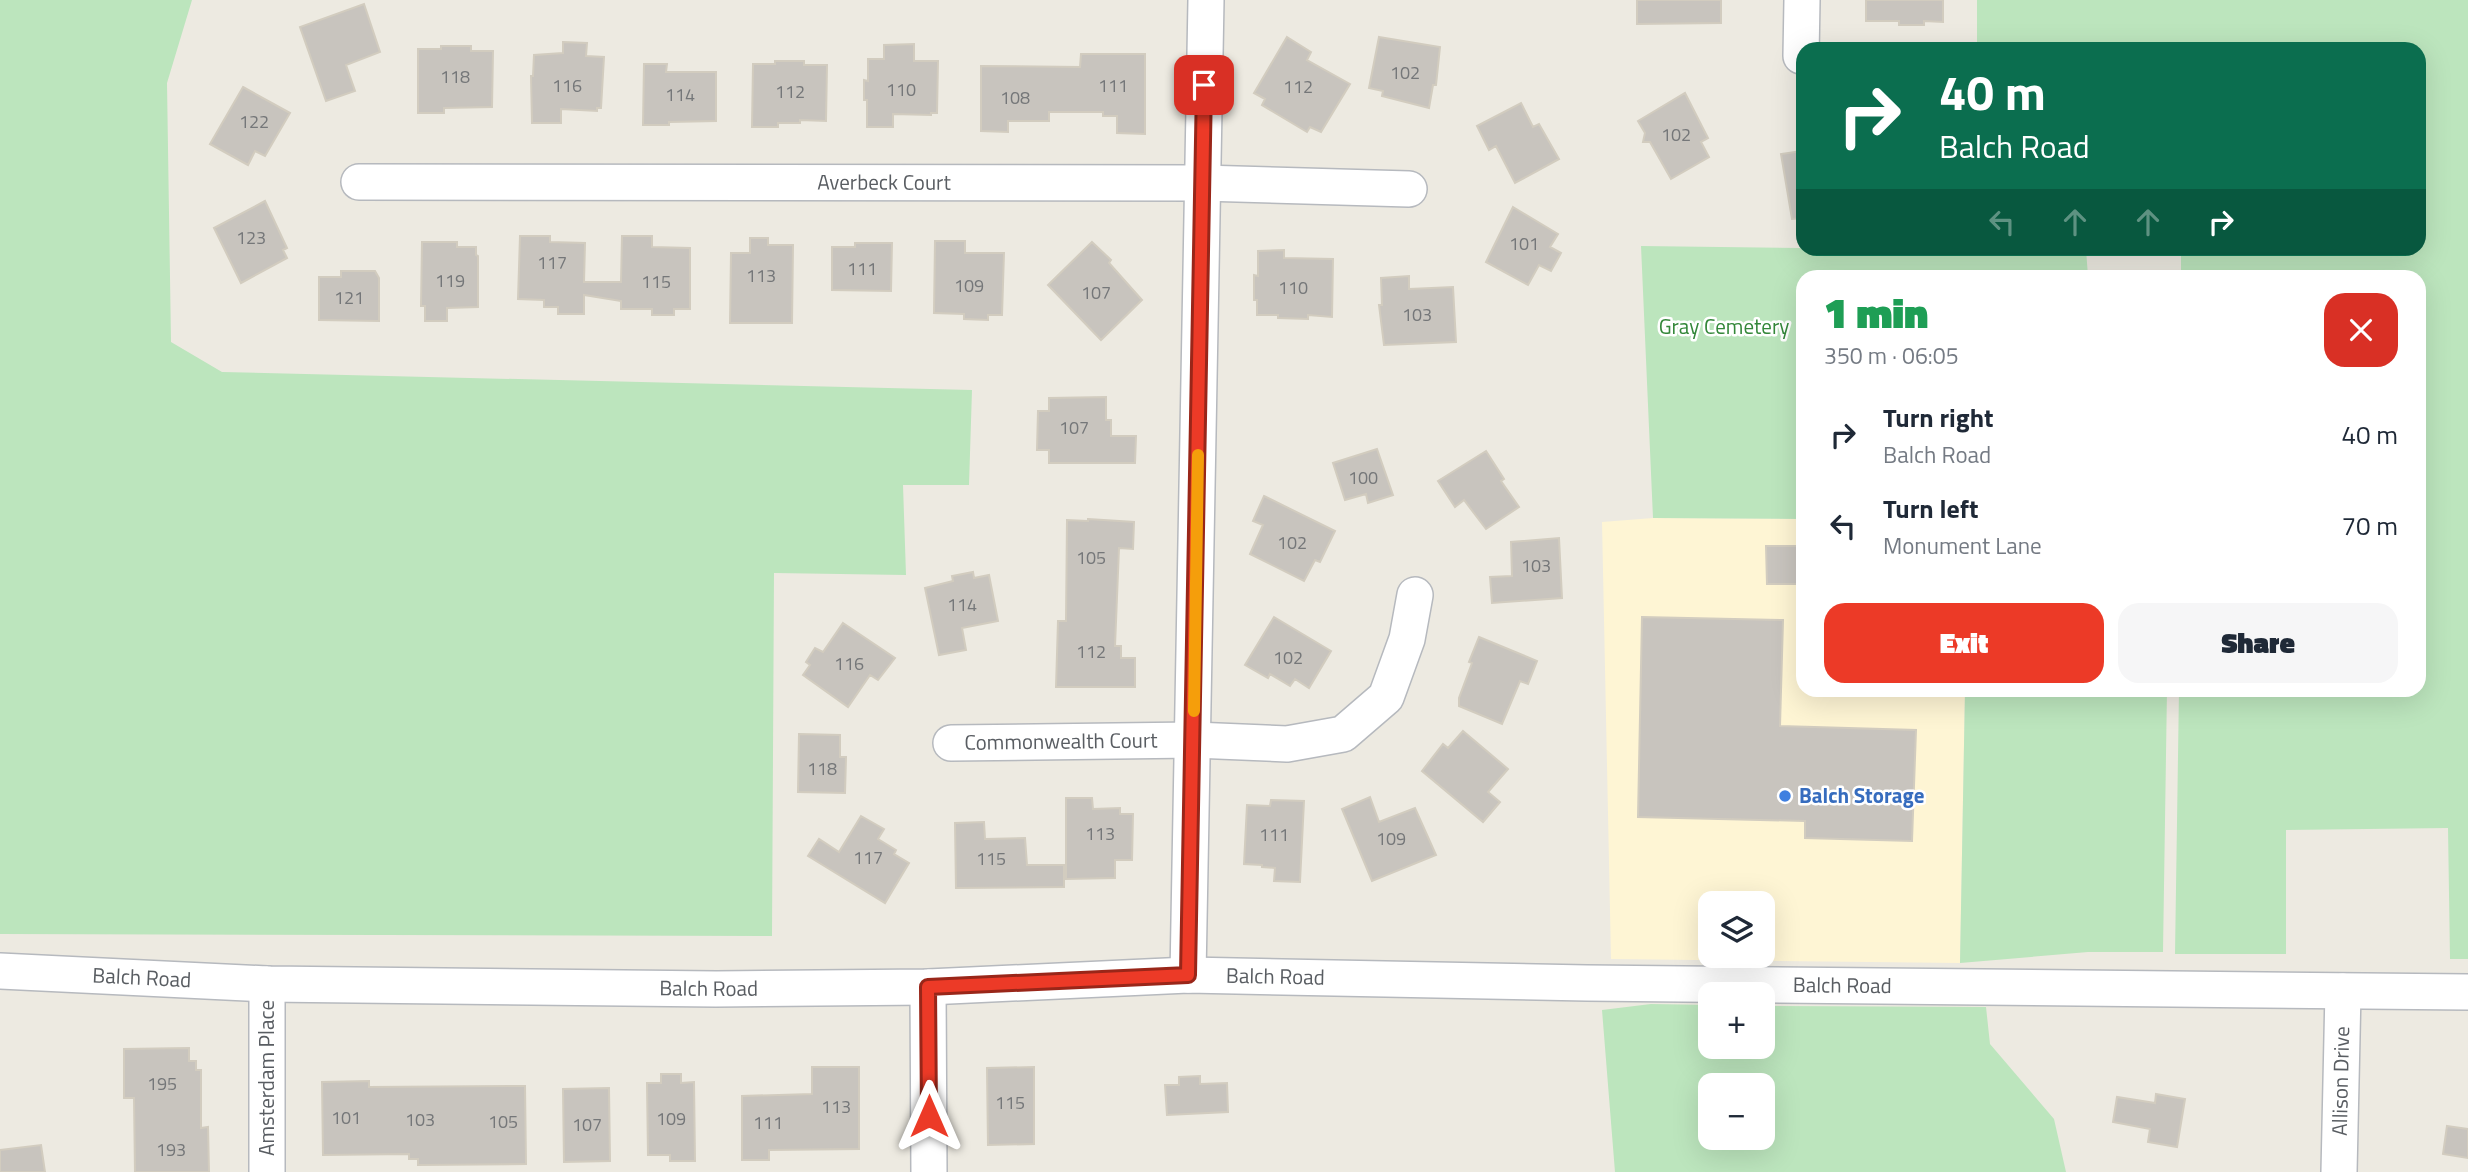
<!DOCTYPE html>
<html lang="en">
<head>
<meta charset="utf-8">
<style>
	:root { --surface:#fff; --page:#f6f6f7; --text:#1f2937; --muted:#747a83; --accent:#ec3a27 }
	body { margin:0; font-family:"Titillium Web",sans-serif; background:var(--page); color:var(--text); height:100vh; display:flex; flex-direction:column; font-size:26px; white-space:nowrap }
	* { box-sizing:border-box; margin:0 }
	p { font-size:23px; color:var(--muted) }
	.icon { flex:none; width:38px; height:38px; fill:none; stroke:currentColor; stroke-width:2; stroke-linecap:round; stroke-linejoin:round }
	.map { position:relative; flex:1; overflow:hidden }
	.details { position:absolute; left:1796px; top:270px; width:630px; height:427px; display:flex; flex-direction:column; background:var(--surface); border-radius:21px; box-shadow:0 7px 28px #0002 }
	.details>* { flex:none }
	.hud { position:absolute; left:1796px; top:42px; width:630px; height:214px; border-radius:21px; box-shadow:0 7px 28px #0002; background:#0b6e4f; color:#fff; overflow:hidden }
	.fabs { position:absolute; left:1698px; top:891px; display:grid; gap:14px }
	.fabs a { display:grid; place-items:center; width:77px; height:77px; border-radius:14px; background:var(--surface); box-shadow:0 7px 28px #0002; font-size:35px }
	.pin { position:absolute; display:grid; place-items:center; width:60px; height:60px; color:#fff; margin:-30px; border-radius:14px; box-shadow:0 4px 10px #0006 }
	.me { position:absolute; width:77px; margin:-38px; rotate:0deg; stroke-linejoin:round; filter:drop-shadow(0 0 5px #0008) }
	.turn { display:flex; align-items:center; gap:24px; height:147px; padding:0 28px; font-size:32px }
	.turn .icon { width:91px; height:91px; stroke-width:2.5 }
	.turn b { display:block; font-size:49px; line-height:60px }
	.lanes { display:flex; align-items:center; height:66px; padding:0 28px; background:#0003; justify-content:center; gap:35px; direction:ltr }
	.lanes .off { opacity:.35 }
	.round { display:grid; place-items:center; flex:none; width:74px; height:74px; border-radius:21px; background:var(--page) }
	.head { display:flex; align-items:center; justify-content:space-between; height:119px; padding:0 28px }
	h1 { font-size:42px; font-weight:800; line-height:52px; color:#1e9e55 }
	.action { display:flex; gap:14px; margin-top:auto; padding:14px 28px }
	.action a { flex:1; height:80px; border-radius:21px; background:var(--accent); color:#fff; font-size:28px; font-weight:800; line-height:80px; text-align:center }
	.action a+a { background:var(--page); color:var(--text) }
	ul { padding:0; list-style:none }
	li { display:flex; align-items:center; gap:21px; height:91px; padding:0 28px }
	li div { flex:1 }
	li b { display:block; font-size:26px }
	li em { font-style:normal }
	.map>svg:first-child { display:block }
</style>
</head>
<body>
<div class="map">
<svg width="2468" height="1172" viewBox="0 0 2468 1172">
	<rect width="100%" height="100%" fill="#edeae1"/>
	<!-- commercial -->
	<path fill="#fef5d4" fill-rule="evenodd" d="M1653,518l149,1v171h163l-5,273 -349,-4 -9,-437zM1710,903h52v53h-52z"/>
	<!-- green -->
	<path fill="#bce5bd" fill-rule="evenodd" d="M0,0h192l-25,83 4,259 51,30 750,18 -3,95h-66l3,90 -132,-2 -2,363 -772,-2z
		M1977,0h491v959h-18l-2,-131 -162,2v124h-111l4,-264h239v-414h-237v-27l237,-1v-199h-441z
		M1641,246l334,4 111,-1 2,27h-286v243l-149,-1z
		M1965,690h202l-4,262h-75l-128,11z
		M1651,1004l59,1v41h52v-40l224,1 4,37 64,75 12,53h-451l-13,-162zM1710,1085h52v53h-52z"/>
	<!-- building -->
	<path fill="#c8c4be" stroke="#d2ccbf" stroke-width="2" d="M1637,0h84v23l-84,1z
		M1866,0h77v22l-19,-1v4h-25v-4h-33z
		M364,4l16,48 -34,13 9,26 -29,10 -26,-74z
		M1287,37l24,15 -4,8 43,24 -29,48 -11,-5 -3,5 -45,-27 3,-6 -11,-6z
		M1379,37l61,10 -4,38h-3l-4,23 -47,-12 1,-5 -14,-3z
		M563,42l24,1 -1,13 18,1 -3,51h-4v3l-36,-2v14h-29l-1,-47h2l1,-21 29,-2z
		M914,44v17h24l-1,52h-6v2l-38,-1v13h-26v-27h-3v-20l4,1v-22h16v-14z
		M441,46h30v5h22l-1,56 -48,1v5h-26v-64h23z
		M1081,54h64v80l-28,-1v-17h-14v-4h-54v9h-41v11l-27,-1v-65l99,1z
		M775,61h29v4h23l-1,56 -26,-1v3h-22v4h-26l1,-63h22z
		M644,64h23l-1,8h50v49l-47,1v3h-26z
		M243,87l47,26 -25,43 -10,-5 -7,14 -38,-21z
		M1685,93l23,45 -7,4 8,15 -38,22 -21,-37h-7l2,-9 -7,-12z
		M1521,103l12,24 6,-3 20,35 -44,24 -19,-37 -7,4 -12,-24z
		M1802,151v67l-10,1 -11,-65z
		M265,201l22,47 -4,2 4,8 -46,25 -27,-55z
		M1513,207l45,27 -8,13 11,6 -10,18 -12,-6 -11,20 -42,-23z
		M520,236h30v6l35,1 -1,39h37l1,-46h30v11l38,1v61h-16v6h-22v-6h-31v-8l-37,-6v19h-26v-7h-14v-7l-26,-1z
		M750,238h18v7h25l-1,78h-62l1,-70h19z
		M935,241h30v12h39l-2,62h-14v5l-24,-1v-5l-30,-1z
		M422,242h35v5h19v8l2,1v51l-31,1v13h-22v-15h-4z
		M1092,242l19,18 -2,3 33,37 -41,40 -53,-55z
		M855,243h37l-1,48 -59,-1v-43h23z
		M1284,250v8l49,1 -1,58 -24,-2v4l-30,-1v-3h-21v-15h-3v-25l4,1v-25z
		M341,271h34l4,7v43l-60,-1v-43h22z
		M1409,276v13l44,-2 3,55 -72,3 -5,-40h3l-1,-27z
		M1106,397v23h5v16h25l-1,27h-86v-13h-12l1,-39h11v-13z
		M1377,449l16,46 -25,8 -2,-9 -21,6 -12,-37z
		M1486,451l18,28 -3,2 18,26 -33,22 -22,-29 -9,7 -17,-26z
		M1264,496l71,35 -15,31 -5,-2 -11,21 -54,-27 13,-29 -10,-4z
		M1088,519l46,3 -1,27 -14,-1 -4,98h6v12h14v29h-79l2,-66h8l1,-101 21,1z
		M1559,538l3,60 -70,5 -2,-26 22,-1 -1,-34z
		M1766,546h36v38h-35z
		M973,572l1,6 15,-3 9,46 -36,7 4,22 -27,5 -14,-67 28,-7 -1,-5z
		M1274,617l57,34 -22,37 -14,-9 -5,7 -20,-12 -2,4 -23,-13z
		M1642,617l141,3 -3,106 136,4 -4,111 -107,-3v-17l-167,-4z
		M843,623l52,35 -17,22 -8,-5 -22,32 -45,-32 7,-10 -4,-3 9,-14 8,4z
		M1479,637l58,24 -9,23 -8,-3 -18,43 -43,-18v-8l13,-35 -3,-1z
		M1463,731l45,38 -20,23 12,10 -17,20 -61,-51 21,-27 5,4z
		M799,734l41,1v22h6l-1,36 -47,-1z
		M1370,797l9,25 36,-14 21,47 -64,26 -30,-72z
		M1066,798h26l1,11 27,-1v6h13l-1,46h-17v18l-49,1z
		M1271,800l33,1 -4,81 -26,-1 1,-13 -13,-1v-2l-18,-1 3,-59 23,1z
		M861,816l23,13 -6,10 18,11 -2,4 15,9 -24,40 -77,-47 11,-17 20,13z
		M984,822l1,17 40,-1 2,27h37v22l-108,1 -1,-65z
		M189,1048v13h7v9h5v58l7,-1 1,45h-74l-1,-74h-10v-49z
		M812,1067h47v82l-90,1v10h-27v-64l70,-2z
		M1034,1067v77l-46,1 -1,-77z
		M661,1074h20v9l13,-1 1,79h-25v-6h-22l-1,-72h14z
		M1200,1076v8l27,-1 1,29 -61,3 -2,-30h14v-8z
		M369,1081v6l156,-1 1,78 -108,1v-6h-9v-5l-86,1 -1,-73z
		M609,1088l1,73 -46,1 -1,-73z
		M2156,1094l29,5 -8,48 -29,-5 2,-13 -37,-7 4,-25 38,6z
		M2447,1126l21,3v29l-25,-4z
		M41,1145l4,27h-45v-22z"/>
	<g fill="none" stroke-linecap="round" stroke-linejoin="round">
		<defs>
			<g id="minor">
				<path d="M1801,56l1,-56"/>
				<path id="s1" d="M359,182l843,1 207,6"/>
				<path id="s2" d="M951,743l243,-3 93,4 56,-10 43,-37 21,-58 8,-44"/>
				<path id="s3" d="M0,971l267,13 449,5 212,-2 260,-12 399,8 881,9"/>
				<path d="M1188,975l18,-975"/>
				<path d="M928,987l1,185"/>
				<path d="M267,1172v-188"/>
				<path id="s4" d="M2339,1172l4,-181"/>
			</g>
		</defs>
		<!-- minor casing -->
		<use href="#minor" stroke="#b6b9be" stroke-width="38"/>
		<!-- minor -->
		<use href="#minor" stroke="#fff" stroke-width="35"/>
	</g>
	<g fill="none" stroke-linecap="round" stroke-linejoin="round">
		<defs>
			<path id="route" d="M929,1116l-1,-129 260,-12 16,-890"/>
		</defs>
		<!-- route casing -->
		<use href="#route" stroke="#992619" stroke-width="18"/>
		<!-- route -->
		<use href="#route" stroke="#ec3a27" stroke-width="12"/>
		<!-- slow -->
		<path stroke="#f59e0b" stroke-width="12" d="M1194,711l4,-256"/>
	</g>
	<!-- markers -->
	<circle fill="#3f7fe0" stroke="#fff" stroke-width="2.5" cx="1785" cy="796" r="7"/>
	<g text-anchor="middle" stroke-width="5" stroke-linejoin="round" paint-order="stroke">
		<!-- number labels -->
		<g font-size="18" fill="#757779">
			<text x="1405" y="79">102</text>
			<text x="455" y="83">118</text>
			<text x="567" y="92">116</text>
			<text x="1113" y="92">111</text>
			<text x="1298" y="93">112</text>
			<text x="901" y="96">110</text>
			<text x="790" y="98">112</text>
			<text x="680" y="101">114</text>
			<text x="1015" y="104">108</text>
			<text x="254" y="128">122</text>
			<text x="1676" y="141">102</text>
			<text x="251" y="244">123</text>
			<text x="1524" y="250">101</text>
			<text x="552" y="269">117</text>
			<text x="862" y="275">111</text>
			<text x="761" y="282">113</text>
			<text x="450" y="287">119</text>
			<text x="656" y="288">115</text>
			<text x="969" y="292">109</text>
			<text x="1293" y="294">110</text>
			<text x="1096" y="299">107</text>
			<text x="349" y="304">121</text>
			<text x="1417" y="321">103</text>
			<text x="1074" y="434">107</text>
			<text x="1363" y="484">100</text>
			<text x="1292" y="549">102</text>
			<text x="1091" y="564">105</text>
			<text x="1536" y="572">103</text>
			<text x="962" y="611">114</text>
			<text x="1091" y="658">112</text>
			<text x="1288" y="664">102</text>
			<text x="849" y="670">116</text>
			<text x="822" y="775">118</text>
			<text x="1100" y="840">113</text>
			<text x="1274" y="841">111</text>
			<text x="1391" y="845">109</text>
			<text x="868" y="864">117</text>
			<text x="991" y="865">115</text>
			<text x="162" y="1090">195</text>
			<text x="1010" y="1109">115</text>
			<text x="836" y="1113">113</text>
			<text x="346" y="1124">101</text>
			<text x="671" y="1125">109</text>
			<text x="420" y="1126">103</text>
			<text x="503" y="1128">105</text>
			<text x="768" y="1129">111</text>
			<text x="587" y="1131">107</text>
			<text x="171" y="1156">193</text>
		</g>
		<!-- street labels -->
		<g font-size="21" fill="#595d62" stroke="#fff">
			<text dy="7" stroke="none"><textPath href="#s1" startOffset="525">Averbeck Court</textPath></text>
			<text dy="7" stroke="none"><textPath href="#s2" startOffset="110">Commonwealth Court</textPath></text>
			<text dy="7" stroke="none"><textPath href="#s3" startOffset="1276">Balch Road</textPath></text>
			<text dy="7" stroke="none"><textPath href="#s3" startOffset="142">Balch Road</textPath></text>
			<text dy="7" stroke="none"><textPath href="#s3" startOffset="1843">Balch Road</textPath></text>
			<text dy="7" stroke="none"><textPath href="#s3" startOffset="709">Balch Road</textPath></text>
			<text transform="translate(267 1078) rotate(-90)" y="7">Amsterdam Place</text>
			<text dy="7" stroke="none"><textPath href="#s4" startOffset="91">Allison Drive</textPath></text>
		</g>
		<!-- park labels -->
		<g font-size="21" fill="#338739" stroke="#fff">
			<text x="1724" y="334">Gray Cemetery</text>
		</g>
		<!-- shop labels -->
		<g font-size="21" font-weight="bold" fill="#366cbe" stroke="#fff" text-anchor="start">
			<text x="1799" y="803">Balch Storage</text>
		</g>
	</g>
</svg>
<div class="fabs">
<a><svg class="icon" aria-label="layers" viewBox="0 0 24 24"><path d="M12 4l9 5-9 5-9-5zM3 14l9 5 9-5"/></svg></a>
<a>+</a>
<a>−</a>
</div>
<div class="pin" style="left:1204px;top:85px;background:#d93025"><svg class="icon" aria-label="arrive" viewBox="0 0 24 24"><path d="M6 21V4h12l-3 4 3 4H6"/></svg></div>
<svg class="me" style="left:929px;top:1116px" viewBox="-20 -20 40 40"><path d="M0-17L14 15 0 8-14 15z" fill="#ec3a27" stroke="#fff" stroke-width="4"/></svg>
<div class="hud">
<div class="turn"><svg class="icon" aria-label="right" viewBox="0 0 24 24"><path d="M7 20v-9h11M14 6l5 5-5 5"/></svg><div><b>40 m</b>Balch Road</div></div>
<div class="lanes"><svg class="icon off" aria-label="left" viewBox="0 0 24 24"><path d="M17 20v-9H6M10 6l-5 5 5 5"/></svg><svg class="icon off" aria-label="ahead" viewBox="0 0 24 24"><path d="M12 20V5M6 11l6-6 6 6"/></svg><svg class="icon off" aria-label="ahead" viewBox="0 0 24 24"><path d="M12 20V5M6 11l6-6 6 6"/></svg><svg class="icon" aria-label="right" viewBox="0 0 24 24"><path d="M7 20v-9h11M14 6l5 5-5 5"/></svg></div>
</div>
<section class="details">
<div class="head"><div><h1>1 min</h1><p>350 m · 06:05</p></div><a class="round" style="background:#d93025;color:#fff"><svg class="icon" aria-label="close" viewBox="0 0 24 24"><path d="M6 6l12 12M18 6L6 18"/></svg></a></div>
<ul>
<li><svg class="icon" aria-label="right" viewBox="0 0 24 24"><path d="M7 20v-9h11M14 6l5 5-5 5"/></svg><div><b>Turn right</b><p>Balch Road</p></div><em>40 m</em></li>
<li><svg class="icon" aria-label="left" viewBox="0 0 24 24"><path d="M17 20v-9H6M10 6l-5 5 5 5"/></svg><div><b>Turn left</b><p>Monument Lane</p></div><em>70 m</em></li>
</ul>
<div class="action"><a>Exit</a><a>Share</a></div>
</section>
</div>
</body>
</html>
